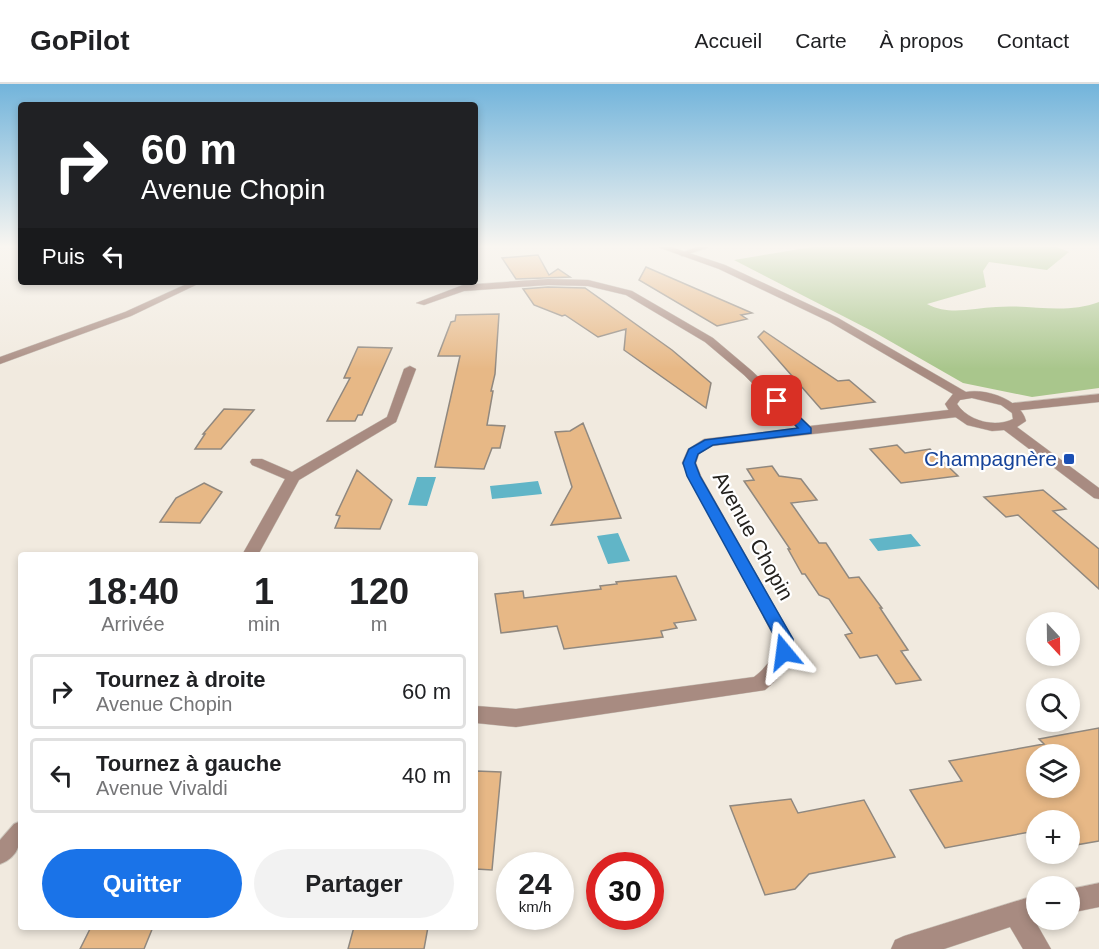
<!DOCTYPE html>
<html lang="fr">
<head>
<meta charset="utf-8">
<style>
	:root { --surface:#fff; --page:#f2f2f2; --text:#202124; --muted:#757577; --line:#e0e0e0; --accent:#1a73e8 }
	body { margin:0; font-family:Arial,sans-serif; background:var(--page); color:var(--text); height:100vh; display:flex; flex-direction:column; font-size:22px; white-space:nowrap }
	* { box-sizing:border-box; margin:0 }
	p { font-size:20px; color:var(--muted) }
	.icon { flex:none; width:33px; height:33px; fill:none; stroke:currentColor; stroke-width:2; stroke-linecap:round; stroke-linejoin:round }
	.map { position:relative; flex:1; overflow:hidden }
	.panel { position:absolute; left:18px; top:468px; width:460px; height:378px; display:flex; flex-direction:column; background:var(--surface); border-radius:6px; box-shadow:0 3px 9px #0003 }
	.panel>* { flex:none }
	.hud { position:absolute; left:18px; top:18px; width:460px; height:183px; border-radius:6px; box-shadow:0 3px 9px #0003; background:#202124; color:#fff; overflow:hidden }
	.needle { width:39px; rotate:158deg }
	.controls { position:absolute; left:1026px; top:528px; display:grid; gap:12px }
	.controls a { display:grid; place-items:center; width:54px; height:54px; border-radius:50%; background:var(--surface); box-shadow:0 3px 9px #0003; font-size:30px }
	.speed { position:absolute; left:496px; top:768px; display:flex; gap:12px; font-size:30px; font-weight:700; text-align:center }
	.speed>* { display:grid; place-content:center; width:78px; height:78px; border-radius:50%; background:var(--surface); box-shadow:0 3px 9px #0003; line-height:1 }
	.speed small { font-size:15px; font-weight:400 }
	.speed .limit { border:9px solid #d22; background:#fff; color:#111 }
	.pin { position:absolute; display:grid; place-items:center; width:51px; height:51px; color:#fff; margin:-26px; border-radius:12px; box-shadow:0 3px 9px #0006 }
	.me { position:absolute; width:66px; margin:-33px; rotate:344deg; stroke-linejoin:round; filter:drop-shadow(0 0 4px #0008) }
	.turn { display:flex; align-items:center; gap:21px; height:126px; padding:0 24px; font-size:27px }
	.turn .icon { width:78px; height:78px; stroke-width:2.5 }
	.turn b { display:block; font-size:42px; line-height:51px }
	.then { display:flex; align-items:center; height:57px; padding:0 24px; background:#0003; gap:12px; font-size:22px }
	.eta { display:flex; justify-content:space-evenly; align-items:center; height:102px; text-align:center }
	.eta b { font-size:36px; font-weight:800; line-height:42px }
	.action { display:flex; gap:12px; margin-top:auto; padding:12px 24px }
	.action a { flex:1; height:69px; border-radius:36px; background:var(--accent); color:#fff; font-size:24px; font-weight:800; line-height:69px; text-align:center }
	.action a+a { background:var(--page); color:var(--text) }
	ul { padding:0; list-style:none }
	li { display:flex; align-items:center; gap:18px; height:75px; margin:0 12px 9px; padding:0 12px; border:3px solid var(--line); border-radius:6px }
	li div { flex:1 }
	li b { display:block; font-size:22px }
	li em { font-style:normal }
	header { display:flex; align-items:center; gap:36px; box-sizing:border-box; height:84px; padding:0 30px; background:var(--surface); border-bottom:2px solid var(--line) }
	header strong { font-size:28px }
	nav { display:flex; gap:33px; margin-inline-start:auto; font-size:21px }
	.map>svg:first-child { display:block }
</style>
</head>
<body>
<header>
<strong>GoPilot</strong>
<nav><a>Accueil</a><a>Carte</a><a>À propos</a><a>Contact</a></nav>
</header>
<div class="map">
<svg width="1099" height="865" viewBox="0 0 1099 865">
	<rect width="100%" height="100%" fill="#f1eadf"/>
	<!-- forest -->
	<path fill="#a9c68c" d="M812,163h245l12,5 -22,18 -58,-8 -6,9 3,16 -59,17c23,12 45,4 69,3 35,-3 68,8 103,-5v86l-67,9 -69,-14 -89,-51 -140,-72z"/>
	<!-- water -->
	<path fill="#61b5c7" d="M417,393h19l-9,29 -19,-1z
		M538,397l4,13 -50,5 -2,-13z
		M618,449l12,28 -22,3 -11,-28z
		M911,450l10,12 -43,5 -9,-12z"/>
	<!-- building -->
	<path fill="#e7b886" stroke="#90887f" stroke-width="1.5" fill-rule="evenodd" d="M538,171l11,20 9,-6 12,8 -54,2 -14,-21z
		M646,183l106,46 -11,2 6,4 -30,7 -78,-46z
		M548,203l37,1 87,62 39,33 -5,25 -82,-58 2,-21 -28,8 -33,-22 -3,1 -28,-11 -11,-16z
		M499,230l-4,60 -4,17h2l-6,34 18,1 -5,22h-8l-8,21 -49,-2 25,-111h-22l13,-34 4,-1 1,-6z
		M764,247l74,50 11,-1 26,22 -54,7 -63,-72z
		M358,263l34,1 -30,67h-4l-3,6h-28l23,-43h-6z
		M224,325l30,1 -33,39h-26l10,-15h-2z
		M583,339l38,95 -70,7 21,-38 -17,-55 15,-1z
		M897,361l8,8 25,-4 28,27 -57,7 -31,-34z
		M772,382l7,10 22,3 16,21 -26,3 28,40h7l23,35 10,-1 23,31h-2l28,42 -7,1 20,29 -25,4 -19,-29 -17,3 -15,-23 7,-2 -23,-34 -10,-4 -14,-21h-3l-14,-25h2l-46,-68 10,-1 -7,-11z
		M357,386l35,30 -12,29 -45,-1 5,-12 -4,-1z
		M204,399l18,9 -22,31 -40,-1 16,-24z
		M1043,406l23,19 -13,2 46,38v40l-81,-74 -12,2 -22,-20z
		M676,492l20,44 -22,3 3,5 -16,3 2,6 -99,12 -7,-23 -56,7 -6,-39 28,-3 1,7 77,-9 -1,-3 17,-2 -1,-2z
		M1099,644v113l-29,5v-26h-34v13l-1,-2 -90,17 -35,-58 52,-9 -13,-20 95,-17 -5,-5zM1036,670h34v34h-34z
		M476,687l25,1 -9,98 -16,-1z
		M791,715l7,14 66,-13 31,57 -86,17 -14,15 -30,6 -35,-89z
		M91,843h62l-9,22h-64z
		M354,843h74l-4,22h-76z"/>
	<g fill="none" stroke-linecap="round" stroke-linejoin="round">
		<defs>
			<path id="service" d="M697,163h12l-27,9 -3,-2z
				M21,737c0,19 0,35 -21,43v-24l14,-16z"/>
			<path id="minor" d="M548,195l40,1 44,11 81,47 39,33 58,55 147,-17 6,4 -6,4 -245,29 -13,8 -3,9 5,13 92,163c-1,23 -10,37 -28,51l-249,37 -40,-4v-17l40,3 238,-32c14,-11 20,-20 21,-38l-93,-176 6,-14 16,-10 93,-11 -53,-53 -39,-33 -79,-47 -38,-9 -40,-1 -84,6 -40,14 -8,-2 47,-18z
				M191,198h11l-71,34 -131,48v-7l125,-45z
				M410,282l6,3 -20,53 -97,58 -41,75h-16l43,-76 -33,-14 -2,-3 2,-3h10l30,13 95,-55 17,-48z
				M1099,310v8l-86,9 -6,-4 6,-4z
				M1099,799v24l-29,6v-24z
				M1036,811v25h3l-4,1 16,28h-28l-13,-22 -66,22h-53l4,-9 9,-4z"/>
			<path id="tertiary" d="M658,163h13l54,18 113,53 128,74c20,-4 55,8 60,29l-9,6 82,61v11l-5,-1 -90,-68 -12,1 -25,-6 -16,-11 -6,-10 8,-10 -123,-72 -111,-53zM972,314l29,7 11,8 1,6c-18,9 -45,2 -56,-15l3,-4z"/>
		</defs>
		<!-- service casing -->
		<use href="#service" stroke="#ccc6bc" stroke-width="2"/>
		<!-- minor casing -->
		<use href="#minor" stroke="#ccc6bc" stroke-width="1"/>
		<!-- tertiary casing -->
		<use href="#tertiary" stroke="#ccc6bc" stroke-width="1"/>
		<!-- service -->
		<use href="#service" fill="#a88b81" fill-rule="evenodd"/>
		<!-- minor -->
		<use href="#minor" fill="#a88b81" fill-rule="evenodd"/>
		<!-- tertiary -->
		<use href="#tertiary" fill="#a88b81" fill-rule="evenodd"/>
	</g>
	<!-- sky -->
	<linearGradient id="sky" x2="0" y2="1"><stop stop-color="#72b4db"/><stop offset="0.57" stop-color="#f9f6f1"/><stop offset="1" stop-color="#f9f6f1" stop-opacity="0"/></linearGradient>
	<rect width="1099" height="285" fill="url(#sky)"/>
	<!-- route -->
	<path fill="#1a73e8" stroke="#114b97" stroke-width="1.5" d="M777,314l4,1 30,29v5l-98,12 -15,9 -3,9 5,13 93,163v13l-3,5 -6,2 -6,-2 -2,-5v-13l-89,-163 -4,-13 6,-14 16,-9 93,-12 -26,-27z"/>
	<!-- markers -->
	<rect fill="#1a4fb4" stroke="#fff" stroke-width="2" x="1063" y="369" width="12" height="12" rx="3"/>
	<g text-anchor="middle" stroke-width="4.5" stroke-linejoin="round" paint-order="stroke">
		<!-- transit labels -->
		<g font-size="21" fill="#164399" stroke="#fff" text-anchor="end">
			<text x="1057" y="382">Champagnère</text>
		</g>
		<!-- street labels -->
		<g font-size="21" fill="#24221e" stroke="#fff">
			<text transform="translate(753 452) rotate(61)" y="7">Avenue Chopin</text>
		</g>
	</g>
</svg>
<div class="controls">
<a><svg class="needle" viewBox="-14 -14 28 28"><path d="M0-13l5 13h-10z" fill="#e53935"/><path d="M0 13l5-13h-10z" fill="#757577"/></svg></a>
<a><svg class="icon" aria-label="search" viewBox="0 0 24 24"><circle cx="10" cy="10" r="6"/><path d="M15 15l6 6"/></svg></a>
<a><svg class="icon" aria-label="layers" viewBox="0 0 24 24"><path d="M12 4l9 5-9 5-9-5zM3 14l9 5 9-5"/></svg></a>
<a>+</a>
<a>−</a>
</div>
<div class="speed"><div>24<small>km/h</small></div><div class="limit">30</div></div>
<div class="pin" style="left:777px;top:317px;background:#d93025"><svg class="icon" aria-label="arrive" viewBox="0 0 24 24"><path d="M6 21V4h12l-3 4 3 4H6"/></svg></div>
<svg class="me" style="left:784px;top:568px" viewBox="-20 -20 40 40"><path d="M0-17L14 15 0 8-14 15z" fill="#1a73e8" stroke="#fff" stroke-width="4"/></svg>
<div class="hud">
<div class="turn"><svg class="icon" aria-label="right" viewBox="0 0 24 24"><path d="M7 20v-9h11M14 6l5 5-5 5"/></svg><div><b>60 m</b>Avenue Chopin</div></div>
<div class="then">Puis<svg class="icon" aria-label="left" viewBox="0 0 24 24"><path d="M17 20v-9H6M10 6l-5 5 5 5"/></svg></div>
</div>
<section class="panel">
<div class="eta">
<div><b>18:40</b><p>Arrivée</p></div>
<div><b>1</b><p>min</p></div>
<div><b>120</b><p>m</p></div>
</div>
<ul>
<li><svg class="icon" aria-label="right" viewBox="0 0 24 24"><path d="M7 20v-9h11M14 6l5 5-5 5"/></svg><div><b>Tournez à droite</b><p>Avenue Chopin</p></div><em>60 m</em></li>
<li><svg class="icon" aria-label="left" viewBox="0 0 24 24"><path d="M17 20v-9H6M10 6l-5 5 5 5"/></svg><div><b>Tournez à gauche</b><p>Avenue Vivaldi</p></div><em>40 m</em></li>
</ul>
<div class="action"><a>Quitter</a><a>Partager</a></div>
</section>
</div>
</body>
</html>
